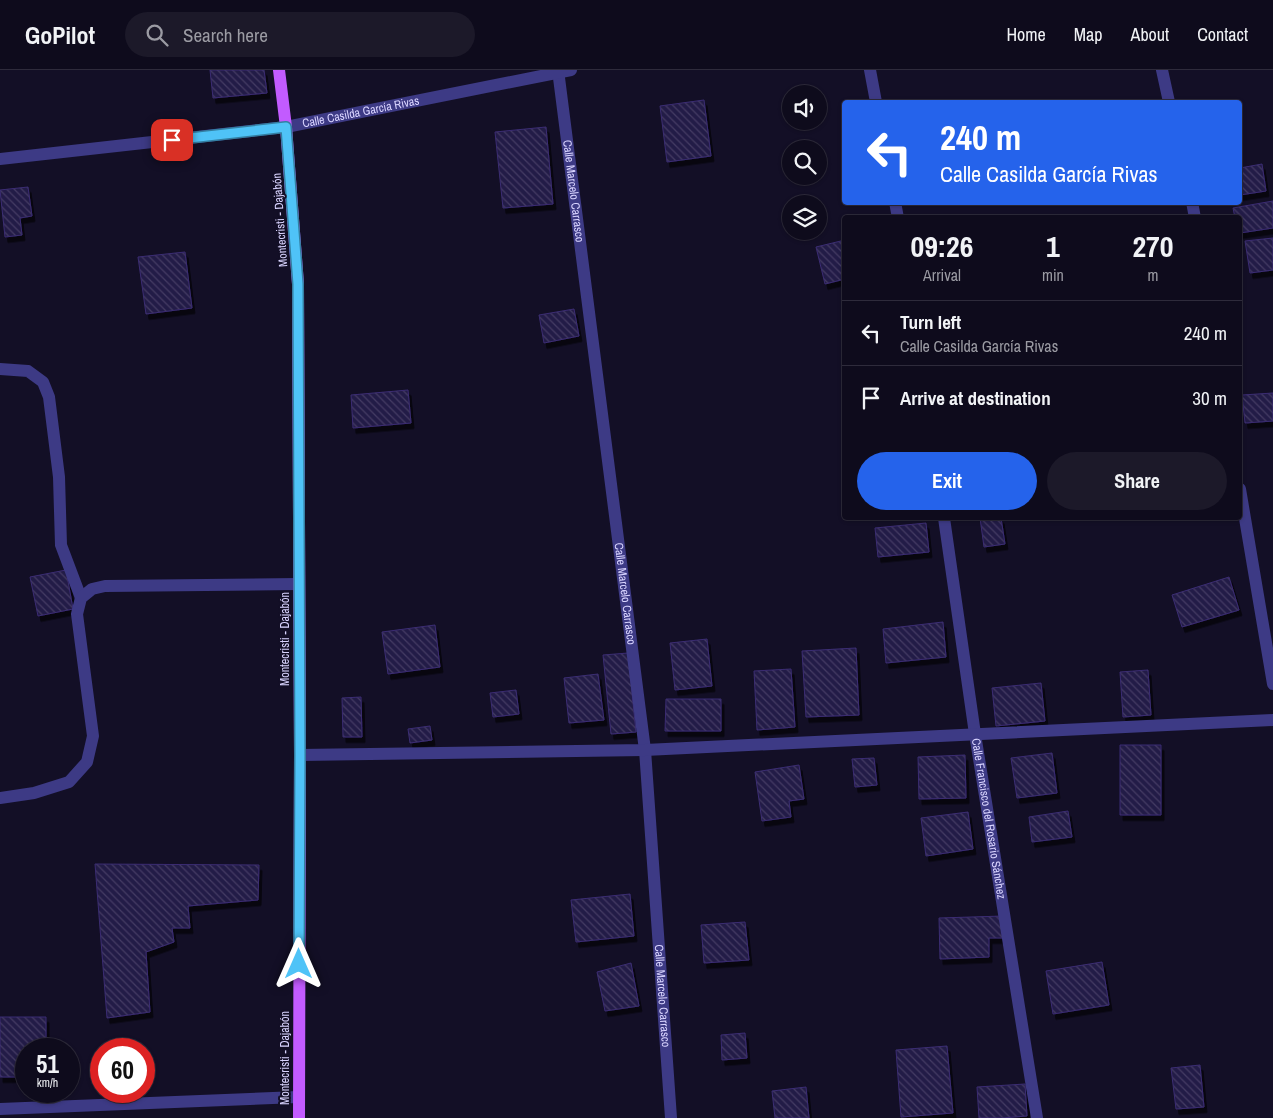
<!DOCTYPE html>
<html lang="en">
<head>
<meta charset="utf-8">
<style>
	:root { --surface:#0e0b1c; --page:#1c1929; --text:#f1f3f6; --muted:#9b9ba3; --line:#2e2b3b; --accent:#2563eb }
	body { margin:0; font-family:"Archivo Narrow",sans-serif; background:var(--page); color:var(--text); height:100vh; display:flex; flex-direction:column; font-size:19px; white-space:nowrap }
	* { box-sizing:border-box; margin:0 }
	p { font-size:16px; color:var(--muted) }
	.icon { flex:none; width:28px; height:28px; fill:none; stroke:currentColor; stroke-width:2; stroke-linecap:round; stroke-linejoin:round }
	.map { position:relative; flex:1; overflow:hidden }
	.details { position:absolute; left:842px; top:145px; width:400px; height:305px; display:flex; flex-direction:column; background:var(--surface); border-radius:5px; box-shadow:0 1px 4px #0004,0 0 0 1px var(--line) }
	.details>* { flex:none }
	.hud { position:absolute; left:842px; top:30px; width:400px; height:105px; border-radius:5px; box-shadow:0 1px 4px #0004,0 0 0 1px var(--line); background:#2563eb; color:#fff; overflow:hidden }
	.fabs { position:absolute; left:782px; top:15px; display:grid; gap:10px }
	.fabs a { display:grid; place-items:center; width:45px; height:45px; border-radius:50%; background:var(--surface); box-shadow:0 1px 4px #0004,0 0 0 1px var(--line); font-size:25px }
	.speed { position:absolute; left:15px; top:968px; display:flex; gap:10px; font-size:25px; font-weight:700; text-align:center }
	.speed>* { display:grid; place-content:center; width:65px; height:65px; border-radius:50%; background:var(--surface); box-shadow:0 1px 4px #0004,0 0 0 1px var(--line); line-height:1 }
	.speed small { font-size:12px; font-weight:400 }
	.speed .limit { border:8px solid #d22; background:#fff; color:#111 }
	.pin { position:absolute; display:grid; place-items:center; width:42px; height:42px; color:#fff; margin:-21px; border-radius:10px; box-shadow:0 2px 8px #0006 }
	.me { position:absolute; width:55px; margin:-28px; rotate:0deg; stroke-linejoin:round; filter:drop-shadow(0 0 4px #0008) }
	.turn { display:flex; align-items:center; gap:18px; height:105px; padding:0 15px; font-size:22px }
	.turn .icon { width:65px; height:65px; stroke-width:2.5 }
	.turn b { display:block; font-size:35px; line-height:42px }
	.eta { display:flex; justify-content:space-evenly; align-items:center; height:85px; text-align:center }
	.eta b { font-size:30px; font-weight:700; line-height:35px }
	.primary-button { display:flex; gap:10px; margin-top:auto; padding:10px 15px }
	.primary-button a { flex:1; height:58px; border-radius:30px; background:var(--accent); color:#fff; font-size:20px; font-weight:700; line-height:58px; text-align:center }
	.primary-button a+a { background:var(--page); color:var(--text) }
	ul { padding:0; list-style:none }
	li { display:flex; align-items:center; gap:15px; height:65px; padding:0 15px; border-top:1px solid var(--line) }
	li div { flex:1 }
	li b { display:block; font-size:19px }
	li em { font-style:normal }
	header { display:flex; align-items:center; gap:30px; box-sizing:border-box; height:70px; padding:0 25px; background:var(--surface); border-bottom:1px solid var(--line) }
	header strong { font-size:24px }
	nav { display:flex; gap:28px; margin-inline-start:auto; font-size:18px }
	.search { width:350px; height:45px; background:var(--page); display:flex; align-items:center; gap:12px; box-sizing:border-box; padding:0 18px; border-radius:28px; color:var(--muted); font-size:19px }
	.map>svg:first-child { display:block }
</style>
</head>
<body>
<header>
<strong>GoPilot</strong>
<div class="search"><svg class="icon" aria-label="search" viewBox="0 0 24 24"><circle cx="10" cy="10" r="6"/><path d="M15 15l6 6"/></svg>Search here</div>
<nav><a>Home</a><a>Map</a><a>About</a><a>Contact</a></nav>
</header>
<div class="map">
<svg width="1273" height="1048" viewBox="0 0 1273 1048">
	<defs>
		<pattern id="building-back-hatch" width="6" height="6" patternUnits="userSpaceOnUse" patternTransform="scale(1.25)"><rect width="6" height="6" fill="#241b47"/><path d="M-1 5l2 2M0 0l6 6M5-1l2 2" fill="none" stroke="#433b63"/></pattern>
		<filter id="shadow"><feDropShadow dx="3" dy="5.5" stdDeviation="0" flood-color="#0009"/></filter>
	</defs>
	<rect width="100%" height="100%" fill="#130f26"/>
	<!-- building -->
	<path fill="url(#building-back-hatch)" stroke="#3b2d73" filter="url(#shadow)" d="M210,0h54l3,23 -54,5z
		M704,30l7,56 -44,6 -7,-56z
		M546,57l7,77 -50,4 -8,-76z
		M1262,94l4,27 -26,4v-27z
		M28,117l4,29 -12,2 2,17 -17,2 -5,-47z
		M1273,131v27l-33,5v-15h-5l-2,-10z
		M1273,168v32l-23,3 -5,-32z
		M845,170v39l-20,5 -9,-37z
		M185,182l7,56 -46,6 -8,-57z
		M574,239l5,27 -35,7 -5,-28z
		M408,320l3,33 -58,5 -2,-33z
		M1273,323v28l-28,2 -3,-28z
		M980,448h21l4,26 -21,3z
		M926,453l3,29 -51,5 -3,-29z
		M66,500l7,39 -35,7 -8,-39z
		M1229,507l10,33 -57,17 -10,-32z
		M943,552l3,35 -60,6 -3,-34z
		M435,555l5,42 -52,7 -6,-42z
		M707,569l5,47 -37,4 -5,-47z
		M856,578l3,67 -53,2 -4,-66z
		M628,583l8,79 -25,2 -8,-79z
		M791,599l4,58 -38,3 -3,-59z
		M1148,600l3,45 -28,2 -3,-45z
		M598,604l6,46 -35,3 -5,-45z
		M1041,613l4,38 -49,5 -4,-38z
		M516,620l3,24 -26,3 -3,-24z
		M361,627l1,40h-19l-1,-39z
		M666,629h55v32h-56z
		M430,656l2,14 -22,3 -2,-14z
		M1120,675h41v70h-41z
		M1052,683l5,40 -40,5 -6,-40z
		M965,685l1,43 -47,1 -1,-42z
		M874,688l3,27 -22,2 -3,-28z
		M799,695l5,34 -15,2 2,16 -29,4 -7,-49z
		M1068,741l4,26 -40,5 -3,-25z
		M968,742l5,37 -47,7 -5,-38z
		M95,794l164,1 -1,35 -70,6 2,22h-18l2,14 -28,10 4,60 -43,6z
		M630,824l4,42 -58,6 -5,-42z
		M1003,846v22h-14v19l-49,2 -1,-41z
		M745,852l4,38 -45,3 -3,-38z
		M1102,892l7,43 -56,9 -7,-43z
		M631,893l8,43 -34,5 -8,-39z
		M0,947h46v32h-20v28h-26z
		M745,963l2,25 -25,2 -1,-25z
		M947,976l6,67 -52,4 -5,-67z
		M1200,995l4,42 -28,2 -5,-41z
		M1025,1014l2,32 -25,2h-23l-2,-31z
		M806,1017l3,31h-34l-3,-27z"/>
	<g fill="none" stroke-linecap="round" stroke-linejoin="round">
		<!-- street -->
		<g stroke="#3d3a85" stroke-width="12">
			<path id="s1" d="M558,0l87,680 26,368"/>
			<path d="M870,0l6,32"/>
			<path d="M1162,0l7,32"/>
			<path id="s2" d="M0,89l286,-32 285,-57"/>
			<path d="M895,132l3,16"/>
			<path d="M1192,132l3,16"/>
			<path d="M0,299l28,2 15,11 6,15 10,80 2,68 20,53"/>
			<path d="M1240,419l33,195"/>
			<path id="s3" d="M944,448l31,216 62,384"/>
			<path d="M300,685l345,-5 628,-30"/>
			<path d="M0,728l34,-5 35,-11 18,-20 6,-26 -16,-122 4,-16 11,-9 13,-3 193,-2"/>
			<path d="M0,1039l298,-12"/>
		</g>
		<!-- primary -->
		<path stroke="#c25bff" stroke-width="12" d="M279,0l7,57 12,157 2,471 -1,363"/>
	</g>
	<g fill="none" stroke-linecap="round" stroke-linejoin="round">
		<defs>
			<path id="route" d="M172,70l114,-13 12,157 2,471 -1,209"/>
		</defs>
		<!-- route casing -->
		<use href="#route" stroke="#337fa1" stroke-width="12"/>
		<!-- route -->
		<use href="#route" stroke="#4fc3f7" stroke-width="9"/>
	</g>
	<g text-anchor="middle" stroke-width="4" stroke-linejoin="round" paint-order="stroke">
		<!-- street labels -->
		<g font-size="12" fill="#d9d4ff" stroke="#130f26">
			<text dy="4" stroke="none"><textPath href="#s2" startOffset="364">Calle Casilda García Rivas</textPath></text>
			<text dy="4" stroke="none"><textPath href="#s1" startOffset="122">Calle Marcelo Carrasco</textPath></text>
			<text transform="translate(280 150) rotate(-94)" y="4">Montecristi - Dajabón</text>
			<text dy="4" stroke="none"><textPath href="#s1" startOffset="528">Calle Marcelo Carrasco</textPath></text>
			<text transform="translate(285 569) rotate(-90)" y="4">Montecristi - Dajabón</text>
			<text dy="4" stroke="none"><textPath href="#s3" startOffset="304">Calle Francisco del Rosario Sánchez</textPath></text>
			<text dy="4" stroke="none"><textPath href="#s1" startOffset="932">Calle Marcelo Carrasco</textPath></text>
			<text transform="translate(285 988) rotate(-90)" y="4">Montecristi - Dajabón</text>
		</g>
	</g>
</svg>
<div class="fabs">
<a><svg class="icon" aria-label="sound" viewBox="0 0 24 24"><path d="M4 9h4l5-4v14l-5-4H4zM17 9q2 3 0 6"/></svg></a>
<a><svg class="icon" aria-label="search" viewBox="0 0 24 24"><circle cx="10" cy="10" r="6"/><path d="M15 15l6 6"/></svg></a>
<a><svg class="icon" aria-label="layers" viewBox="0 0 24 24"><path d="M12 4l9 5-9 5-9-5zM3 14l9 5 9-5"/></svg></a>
</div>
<div class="speed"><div>51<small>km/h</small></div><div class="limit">60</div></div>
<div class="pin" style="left:172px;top:70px;background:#d93025"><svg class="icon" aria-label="arrive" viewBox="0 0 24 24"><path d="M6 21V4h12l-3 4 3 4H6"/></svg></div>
<svg class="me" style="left:299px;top:894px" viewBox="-20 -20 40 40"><path d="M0-17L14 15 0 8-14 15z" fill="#4fc3f7" stroke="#fff" stroke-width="4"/></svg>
<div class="hud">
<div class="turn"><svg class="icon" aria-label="left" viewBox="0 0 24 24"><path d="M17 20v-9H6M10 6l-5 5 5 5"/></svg><div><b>240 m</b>Calle Casilda García Rivas</div></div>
</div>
<section class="details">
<div class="eta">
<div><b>09:26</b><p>Arrival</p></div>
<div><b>1</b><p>min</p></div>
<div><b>270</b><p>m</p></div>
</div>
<ul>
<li><svg class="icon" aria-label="left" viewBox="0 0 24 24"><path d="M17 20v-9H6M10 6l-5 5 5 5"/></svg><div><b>Turn left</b><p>Calle Casilda García Rivas</p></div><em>240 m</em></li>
<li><svg class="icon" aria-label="arrive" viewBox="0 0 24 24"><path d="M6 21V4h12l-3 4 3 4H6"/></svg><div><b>Arrive at destination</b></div><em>30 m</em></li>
</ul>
<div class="primary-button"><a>Exit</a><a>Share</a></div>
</section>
</div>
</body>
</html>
